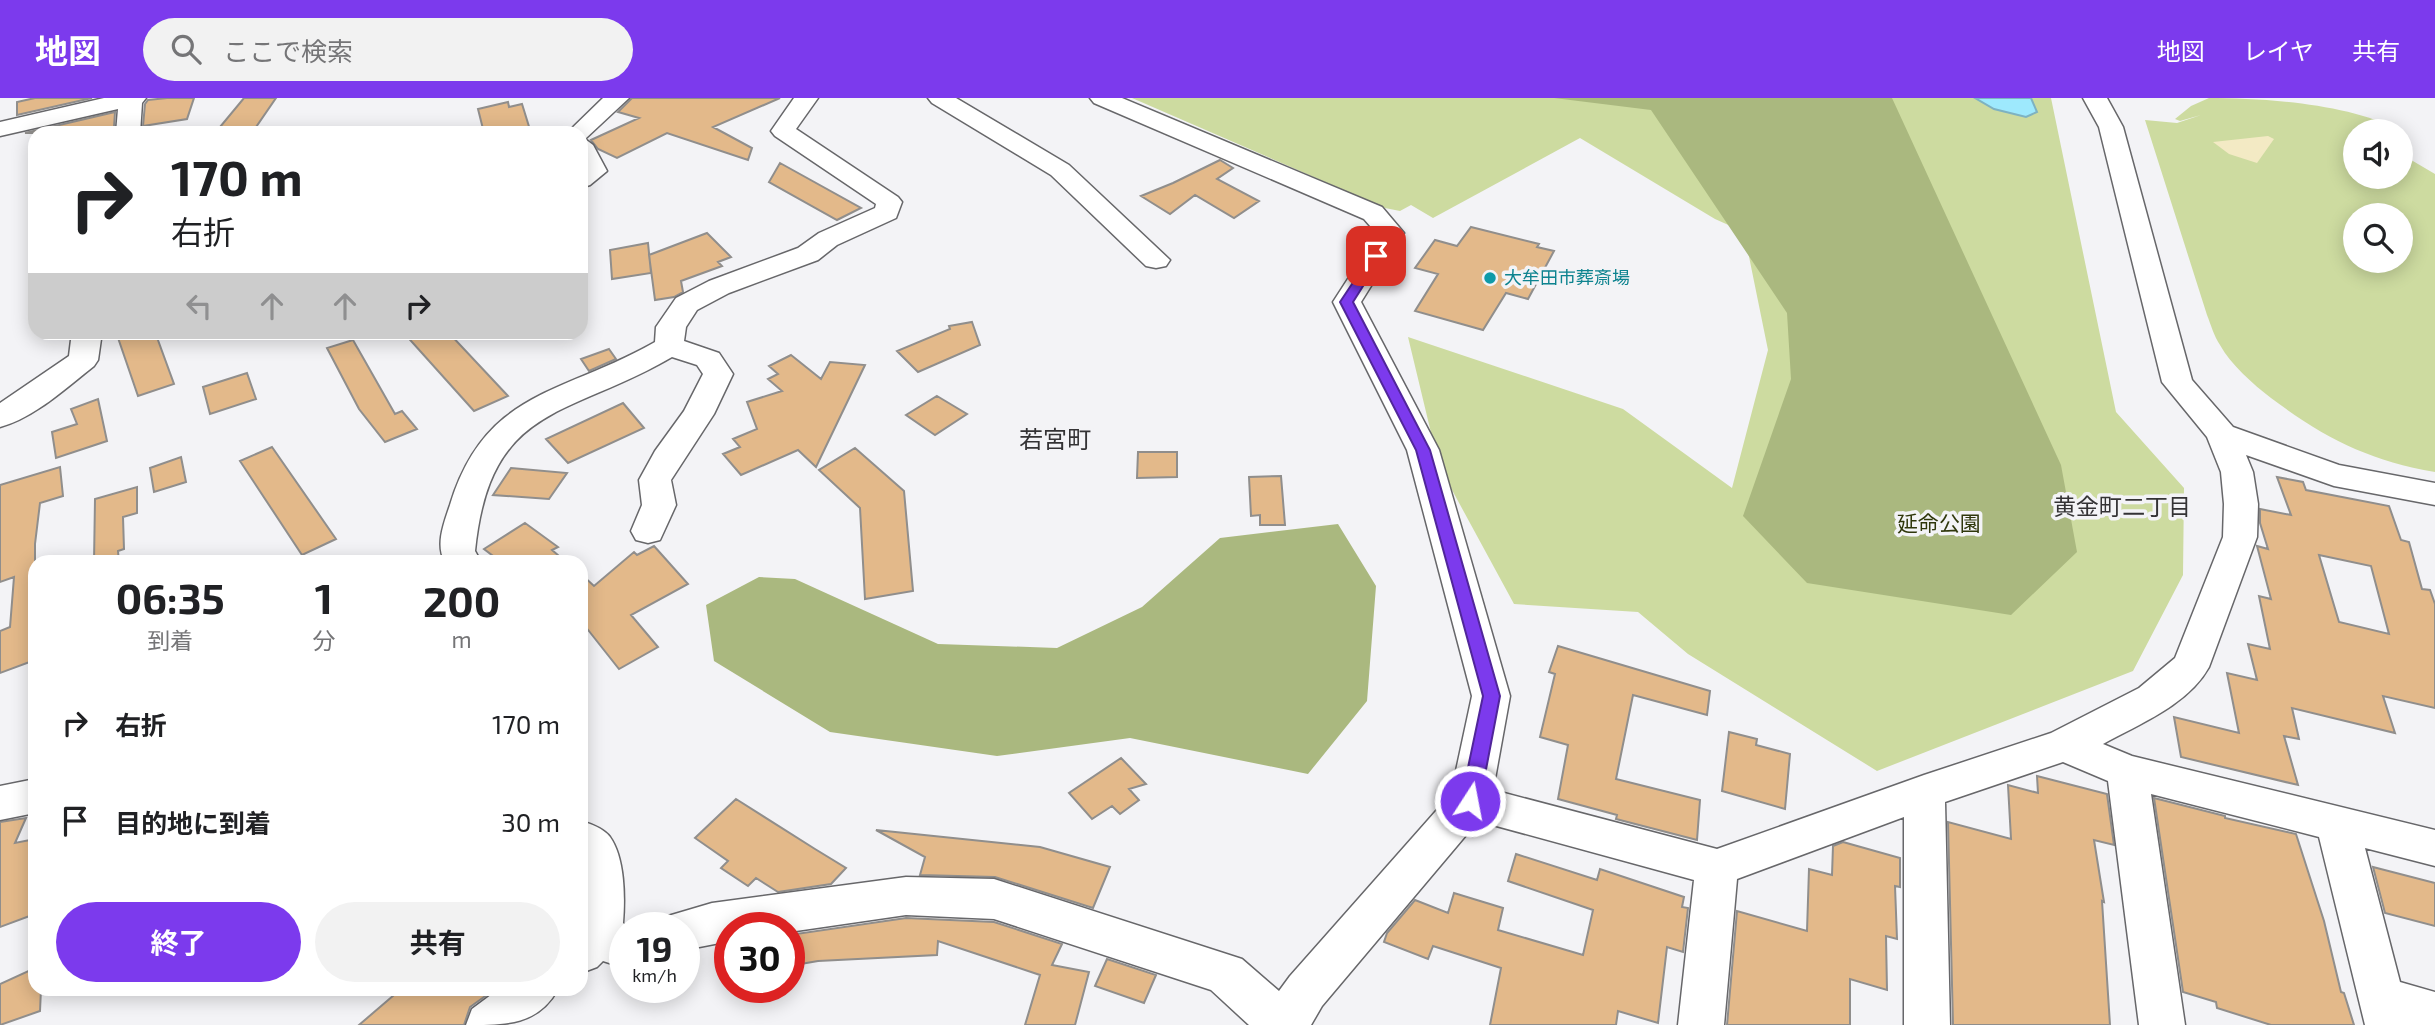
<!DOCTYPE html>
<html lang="ja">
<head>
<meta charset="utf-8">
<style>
	:root { --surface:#fff; --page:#f2f2f2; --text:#202124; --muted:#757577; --accent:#7c3aed }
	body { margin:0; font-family:"Exo 2","Noto Sans JP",sans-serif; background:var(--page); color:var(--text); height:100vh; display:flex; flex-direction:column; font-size:26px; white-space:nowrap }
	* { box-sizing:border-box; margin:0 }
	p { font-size:23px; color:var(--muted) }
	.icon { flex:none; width:38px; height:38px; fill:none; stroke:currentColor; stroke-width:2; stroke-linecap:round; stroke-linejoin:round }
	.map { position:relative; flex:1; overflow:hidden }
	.panel { position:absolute; left:28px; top:457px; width:560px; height:441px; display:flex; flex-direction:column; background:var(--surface); border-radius:21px; box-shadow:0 4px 18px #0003 }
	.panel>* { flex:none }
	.banner { position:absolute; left:28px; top:28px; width:560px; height:214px; border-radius:21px; box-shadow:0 4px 18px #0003; background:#fff; color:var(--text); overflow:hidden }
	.controls { position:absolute; left:2343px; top:21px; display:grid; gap:14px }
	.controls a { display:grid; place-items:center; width:70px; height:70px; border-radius:50%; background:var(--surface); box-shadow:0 4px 18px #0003; font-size:35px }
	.speed { position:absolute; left:609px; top:814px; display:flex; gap:14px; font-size:35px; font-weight:700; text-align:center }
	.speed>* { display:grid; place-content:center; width:91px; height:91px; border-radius:50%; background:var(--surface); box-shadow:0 4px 18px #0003; line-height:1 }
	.speed small { font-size:18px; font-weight:400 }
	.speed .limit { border:10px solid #d22; background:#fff; color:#111 }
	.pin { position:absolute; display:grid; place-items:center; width:60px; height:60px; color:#fff; margin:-30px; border-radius:14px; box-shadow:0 4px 10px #0006 }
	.me { position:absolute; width:77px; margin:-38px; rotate:11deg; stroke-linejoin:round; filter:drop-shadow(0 0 5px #0008) }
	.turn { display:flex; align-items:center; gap:24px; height:147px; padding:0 28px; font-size:32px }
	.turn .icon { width:91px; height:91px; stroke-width:2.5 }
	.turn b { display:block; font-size:49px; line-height:60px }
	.lanes { display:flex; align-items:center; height:66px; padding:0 28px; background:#0003; justify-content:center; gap:35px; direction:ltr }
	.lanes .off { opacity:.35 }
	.eta { display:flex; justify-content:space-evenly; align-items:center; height:119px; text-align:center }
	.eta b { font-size:42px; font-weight:700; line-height:49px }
	.action { display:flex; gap:14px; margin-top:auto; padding:14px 28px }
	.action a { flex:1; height:80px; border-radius:42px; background:var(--accent); color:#fff; font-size:28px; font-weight:700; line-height:80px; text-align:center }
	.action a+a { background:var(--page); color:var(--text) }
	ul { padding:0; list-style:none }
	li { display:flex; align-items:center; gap:21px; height:98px; padding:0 28px }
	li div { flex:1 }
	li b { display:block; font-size:26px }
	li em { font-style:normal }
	header { display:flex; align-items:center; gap:42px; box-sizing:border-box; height:98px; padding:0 35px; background:var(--accent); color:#fff }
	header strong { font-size:33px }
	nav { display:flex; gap:38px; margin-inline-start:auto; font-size:24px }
	.search { width:490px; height:63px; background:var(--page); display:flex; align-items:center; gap:18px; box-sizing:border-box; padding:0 24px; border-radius:38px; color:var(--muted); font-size:26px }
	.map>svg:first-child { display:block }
</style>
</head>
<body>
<header>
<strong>地図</strong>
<div class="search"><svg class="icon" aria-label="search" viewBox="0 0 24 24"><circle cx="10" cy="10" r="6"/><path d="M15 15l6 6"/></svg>ここで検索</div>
<nav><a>地図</a><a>レイヤ</a><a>共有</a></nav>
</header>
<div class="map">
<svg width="2435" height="927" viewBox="0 0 2435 927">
	<rect width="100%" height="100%" fill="#f3f3f6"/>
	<!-- green -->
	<path fill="#cddba0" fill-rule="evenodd" d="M1132,0h919l65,314 68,76 -1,87 -50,96 -256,100 -189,-117 -50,-42 -124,-8 -75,-138 -31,-129 215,72 109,79 36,-138 -24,-118 -29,-13 -135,-81 -147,80 -22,-13 -11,6 -15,-3z
		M2209,0c55,0 143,6 191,33h-44v46h45v-23l34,20v298c-67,-12 -109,-33 -164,-74 -18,-14 -40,-33 -51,-53 -6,-9 -9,-20 -13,-30l-62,-195 32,3 24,-8 -21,6 -5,-2 16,-13zM2356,117h45v46h-45z"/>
	<!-- forest -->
	<path fill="#aab87f" d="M1554,0h338l169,367 16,87 -66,63 -204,-32 -64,-67 48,-137 -4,-66 -136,-203z
		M1338,426l38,62 -9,115 -59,73 -178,-36 -133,18 -167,-24 -116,-71 -8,-56 53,-28 36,2 143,65 119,4 85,-41 78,-69z"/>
	<!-- sand -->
	<path fill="#f3eac4" d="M2268,38l6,3 -17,24 -28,-9 -16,-12z"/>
	<!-- water -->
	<path fill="#9ee9fd" stroke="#7eb2c1" stroke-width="2" d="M1975,0h56l6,14 -11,5 -32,-8z"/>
	<!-- building -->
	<path fill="#e3b98a" stroke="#908e8c" stroke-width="2" fill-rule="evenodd" d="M35,0h57l-75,17v-13z
		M167,0h27l-7,21 -44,7 2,-22 3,-4z
		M244,0h32l-24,35h-37z
		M632,0h148l-67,29 39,21 -4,12 -81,-27 -50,25 -19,-9 -7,-9 48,-22 -21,-6z
		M508,4l1,5 13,-3 9,29h-47l-6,-24z
		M115,14l-1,15 -26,6h-63z
		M1220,62l13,8 -16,11 42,22 -25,17 -39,-23 -25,19 -29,-18 32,-13z
		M780,65l81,45 -24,12 -68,-38z
		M1471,129l68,17 -2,3 17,4 -26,48 -22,-6 -23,37 -68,-19 23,-37 -23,-6 20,-28 22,6z
		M707,135l24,24 -13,5 4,4 -41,15 2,11 -9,5 -19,3 -6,-45z
		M648,145l3,30 -39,6 -2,-29z
		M972,224l8,23 -62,27 -21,-21 53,-22 -1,-3z
		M116,234h39l19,52 -36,12z
		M403,234h45l60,64 -34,15z
		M353,242l42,74 7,-3 15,18 -32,13 -26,-33 -32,-61z
		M609,251l7,10 -27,12 -8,-12z
		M791,257l30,24 9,-17 35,3 -49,102 -18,-17 -57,25 -18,-21 17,-7 -7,-8 24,-10 -10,-27 35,-11 -14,-12 10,-5 -9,-8z
		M247,275l9,26 -46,15 -7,-27z
		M937,298l30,18 -32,21 -29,-20z
		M98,301l9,42 -51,17 -4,-26 25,-8 -6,-15z
		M623,305l21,25 -76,35 -22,-24z
		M272,349l64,92 -34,16 -62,-94z
		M855,350l49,43 9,100 -48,8 -5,-91 -41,-38z
		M1138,354h39v25l-40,1z
		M181,359l5,25 -32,10 -4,-24z
		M60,369l3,29 -23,7 -5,41v116l-35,13v-42l10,-4 4,-50 -14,5v-97z
		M511,370l56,5 -18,26 -56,-4z
		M1281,378l4,49h-25v-10l-9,1 -2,-39z
		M2277,379l26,5 3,8 83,16 12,34 8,2 13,47 8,1 5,14v104l-52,-12 12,37 -103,-25 7,31 -15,-3 14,49 -117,-28 -7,-40 65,16 -12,-60 30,7 -9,-36 22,5 -11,-53 12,3 -14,-53 11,3 -8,-26v-14l31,6zM2319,457l52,11 18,68 -50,-12z
		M137,389v26l-14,4 1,32 -6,2 1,11h-25l1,-63z
		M525,425l33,24 -6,3 14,12h-65l-17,-13z
		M654,448l34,38 -57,31 27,32 -39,22 -38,-48v-47l13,12 40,-34 3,3z
		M1558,548l152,45 -3,24 -74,-20 -17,84 84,21 -3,40 -81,-21 1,-4 -59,-16 10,-54 -28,-8 15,-63 -6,-2z
		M1729,634l28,7 -1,6 34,9 -5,55 -63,-18z
		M1121,660l25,26 -17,5 10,11 -19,14 -8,-8 -20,13 -23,-26z
		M2037,678l70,18 7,51 -20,-5 10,62 -2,-1 8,124h-157l-5,-203 63,17 -3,-54 30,8z
		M2154,700l71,18v2l71,16 28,87 17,71 3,1 10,32h-83l-54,-17 -1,-6 -33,-10z
		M736,701l79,50 31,19 -15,16 -53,8 -22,-14 -8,8 -27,-18 7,-7 -33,-23z
		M26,720l-11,25 20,-4v75l-35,13v-105z
		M876,732l164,17 70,20 -17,41 -98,-31 -75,-2 5,-18z
		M1843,744l57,16v29l-5,-1 2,53 -11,-3 1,54 -37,-11v46h-123l10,-114 70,20 2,-62 23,6 1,-29z
		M1516,756l81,26 3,-11 84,28 -2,10 6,1 -5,44 -16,-5 -9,76 -40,-12 -2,14h-126l11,-57 -68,-22 -5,13 -44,-17 3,-9 28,-33 33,13 6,-20 49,15 -5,22 85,25 10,-45 -85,-29z
		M2373,769l62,16v43l-50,-13z
		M906,820l88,4 68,22 -10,21 37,7 -14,53h-50l15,-50 -102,-34 -1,14 -119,6 -29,5v-31z
		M1107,861l49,16 -12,28 -49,-17z
		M35,870v21h6l-1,22 -40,14v-41z
		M401,891h94l-25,18 -6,18h-105z"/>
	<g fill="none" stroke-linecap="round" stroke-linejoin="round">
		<defs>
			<path id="minor" d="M104,0h42l-4,5 -2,30h-24l2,-24 -118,27v-14z
				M603,0h26l-44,41 8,6 14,26 -17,14 -9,3v-55h-14z
				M794,0h24l-22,31 102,68 4,5 -6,16 -59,27 -19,15 -89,33 -32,17 -11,17 -2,14 35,12 14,21 -19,40 -43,66 5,25 -16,35 -12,3 -12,-3 -5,-9 11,-26 -3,-25 16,-29 29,-40 19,-37 -6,-9 -25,-8c-103,61 -182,45 -197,194l6,11h-36c-10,-17 -1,-39 5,-57 35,-116 115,-111 205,-163l1,-15 20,-29 33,-17 89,-33 21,-15 56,-25 1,-4 -101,-68 -4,-5z
				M928,0h28l113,67 101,95 -4,6 -10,2 -10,-2 -95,-91 -119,-72z
				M1090,0h32l260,109 22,26 -43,69 78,148 71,246 -17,94 224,59 207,-74 127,-42 88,-45 36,-30 48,-121 1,-33 -3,-32 -14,-35 -45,-55 -63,-255 -16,-29h24l16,29 69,253 41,47 106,38 96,18v22l-101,-19 -88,-31 7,17 5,32 -1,33 -48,130c-21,38 -70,57 -106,77l29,12 303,74v36l-70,-18 35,134 35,10v33h-70l-46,-188 -168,-43 34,231h-46l-31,-244 -45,-19 -118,40 5,223h-46v-208l-167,62 -13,146h-46l16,-145 -216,-59 -156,185 -11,19h-62l-38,-35 -217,-71 -88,-4 -117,17v-4h-59v13l-46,9v-22h-21l5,-12 44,-13 194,-26 88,2 248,80 37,32 11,-15 161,-182 21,-98 -65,-246 -74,-148 44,-68 -13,-15 -270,-116z
				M72,234h30l-4,28 -4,6c-28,22 -60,52 -94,61v-24l69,-47z
				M35,681v34l-35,7v-34z
				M581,723c10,3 22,7 29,16 15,21 15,61 13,86l6,5h-4v40l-22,-7 -6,6 -16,6z
				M499,891h59c-20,36 -51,36 -92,36l6,-16z"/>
		</defs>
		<!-- minor casing -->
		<use href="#minor" stroke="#67676a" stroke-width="3"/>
		<!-- minor -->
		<use href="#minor" fill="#fff" fill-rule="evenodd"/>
	</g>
	<!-- route -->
	<path fill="#7c3aed" stroke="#51269a" stroke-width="2" d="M1376,154l6,4 -29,46 77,148 70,246 -20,105 -3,5 -7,3 -6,-3 -3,-5 22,-105 -67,-246 -76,-148 32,-48z"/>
	<!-- markers -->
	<circle fill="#0f9aa8" stroke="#f3f3f6" stroke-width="2.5" cx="1490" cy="180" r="7"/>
	<g text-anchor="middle" stroke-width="7" stroke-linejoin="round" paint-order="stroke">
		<!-- far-culture labels -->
		<g font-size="18" fill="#0d838f" stroke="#f3f3f6" text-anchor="start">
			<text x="1504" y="186">大牟田市葬斎場</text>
		</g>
		<!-- park labels -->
		<g font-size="21" fill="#2f370b" stroke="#f3f3f6">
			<text x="1939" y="433">延命公園</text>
		</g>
		<!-- neighbourhood labels -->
		<g font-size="23" fill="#343335" stroke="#f3f3f6">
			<text x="2122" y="417">黄金町二丁目</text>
		</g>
		<!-- quarter labels -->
		<g font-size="24" fill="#343335" stroke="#f3f3f6">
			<text x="1055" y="350">若宮町</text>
		</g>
	</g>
</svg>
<div class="controls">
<a><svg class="icon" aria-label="sound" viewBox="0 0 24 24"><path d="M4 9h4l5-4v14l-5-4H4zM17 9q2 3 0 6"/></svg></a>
<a><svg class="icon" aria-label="search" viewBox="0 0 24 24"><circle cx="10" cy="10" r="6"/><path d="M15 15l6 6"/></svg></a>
</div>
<div class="speed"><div>19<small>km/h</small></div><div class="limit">30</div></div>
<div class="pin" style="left:1376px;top:158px;background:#d93025"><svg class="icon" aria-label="arrive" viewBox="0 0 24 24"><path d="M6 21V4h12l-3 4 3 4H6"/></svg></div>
<svg class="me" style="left:1470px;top:703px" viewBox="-20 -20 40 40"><circle r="17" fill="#7c3aed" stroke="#fff" stroke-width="3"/><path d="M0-11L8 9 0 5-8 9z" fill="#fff"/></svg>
<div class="banner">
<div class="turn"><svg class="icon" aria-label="right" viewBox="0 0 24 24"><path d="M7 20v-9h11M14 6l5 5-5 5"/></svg><div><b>170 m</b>右折</div></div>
<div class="lanes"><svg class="icon off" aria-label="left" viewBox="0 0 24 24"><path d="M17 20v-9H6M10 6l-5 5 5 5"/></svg><svg class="icon off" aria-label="ahead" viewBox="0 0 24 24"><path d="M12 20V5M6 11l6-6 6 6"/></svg><svg class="icon off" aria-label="ahead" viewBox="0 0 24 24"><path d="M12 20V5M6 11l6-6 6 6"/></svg><svg class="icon" aria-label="right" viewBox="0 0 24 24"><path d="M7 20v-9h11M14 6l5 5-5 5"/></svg></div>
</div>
<section class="panel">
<div class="eta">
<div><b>06:35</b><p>到着</p></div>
<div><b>1</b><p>分</p></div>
<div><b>200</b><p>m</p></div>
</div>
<ul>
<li><svg class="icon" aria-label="right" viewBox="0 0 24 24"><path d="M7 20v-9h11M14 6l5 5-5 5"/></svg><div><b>右折</b></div><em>170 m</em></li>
<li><svg class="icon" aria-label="arrive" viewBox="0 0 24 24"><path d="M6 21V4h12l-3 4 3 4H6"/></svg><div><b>目的地に到着</b></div><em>30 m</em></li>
</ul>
<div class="action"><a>終了</a><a>共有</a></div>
</section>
</div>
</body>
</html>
